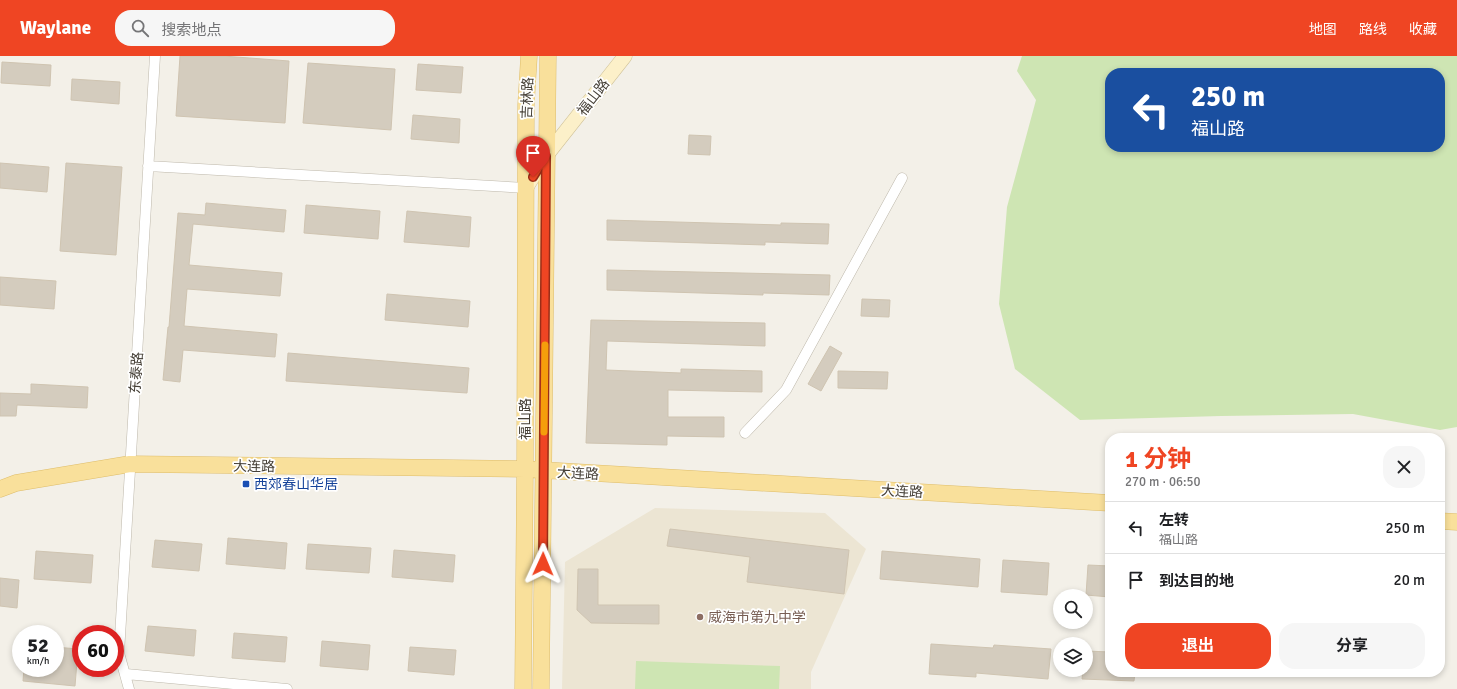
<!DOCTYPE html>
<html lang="zh">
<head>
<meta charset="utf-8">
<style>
	:root { --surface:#fff; --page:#f6f6f6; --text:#202124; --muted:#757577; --line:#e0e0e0; --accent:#ef4523 }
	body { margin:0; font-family:Signika,"Noto Sans SC",sans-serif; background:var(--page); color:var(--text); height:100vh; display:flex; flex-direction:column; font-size:15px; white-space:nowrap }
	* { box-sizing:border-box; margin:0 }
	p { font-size:13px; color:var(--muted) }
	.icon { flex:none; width:22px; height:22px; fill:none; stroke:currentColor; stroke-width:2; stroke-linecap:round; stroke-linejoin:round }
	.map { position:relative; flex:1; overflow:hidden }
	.details { position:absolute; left:1105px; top:377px; width:340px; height:244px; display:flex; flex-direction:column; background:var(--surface); border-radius:16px; box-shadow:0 2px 6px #0003 }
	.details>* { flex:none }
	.banner { position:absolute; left:1105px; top:12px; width:340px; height:84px; border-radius:16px; box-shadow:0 2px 6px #0003; background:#1a4fa0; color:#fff; overflow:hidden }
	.tools { position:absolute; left:1053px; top:533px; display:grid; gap:8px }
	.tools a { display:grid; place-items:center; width:40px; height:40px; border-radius:50%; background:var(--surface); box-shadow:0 2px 6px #0003; font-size:20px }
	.speed { position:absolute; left:12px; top:569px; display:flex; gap:8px; font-size:20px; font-weight:700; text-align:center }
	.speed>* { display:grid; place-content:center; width:52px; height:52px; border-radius:50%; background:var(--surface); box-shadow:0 2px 6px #0003; line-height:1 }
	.speed small { font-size:10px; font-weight:400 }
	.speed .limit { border:6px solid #d22; background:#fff; color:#111 }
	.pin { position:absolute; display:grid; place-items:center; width:34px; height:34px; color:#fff; margin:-41px -17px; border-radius:50% 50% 50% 0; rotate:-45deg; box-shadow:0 0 4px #0007 }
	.pin .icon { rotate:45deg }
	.me { position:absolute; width:44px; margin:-22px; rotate:1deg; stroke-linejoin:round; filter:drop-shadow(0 0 3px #0008) }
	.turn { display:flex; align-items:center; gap:14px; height:84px; padding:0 20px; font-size:18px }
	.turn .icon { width:52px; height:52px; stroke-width:2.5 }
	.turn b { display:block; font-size:28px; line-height:34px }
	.round { display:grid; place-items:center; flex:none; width:42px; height:42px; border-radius:16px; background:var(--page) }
	.summary { display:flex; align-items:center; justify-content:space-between; height:68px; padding:0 20px }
	h1 { font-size:24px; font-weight:700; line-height:30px; color:var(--accent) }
	.primary-button { display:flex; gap:8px; margin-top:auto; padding:8px 20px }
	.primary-button a { flex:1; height:46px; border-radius:16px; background:var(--accent); color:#fff; font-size:16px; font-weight:700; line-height:46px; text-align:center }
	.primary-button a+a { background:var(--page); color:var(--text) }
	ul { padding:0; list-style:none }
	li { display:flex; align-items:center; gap:12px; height:52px; padding:0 20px; border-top:1px solid var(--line) }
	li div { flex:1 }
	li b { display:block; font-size:15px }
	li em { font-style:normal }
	header { display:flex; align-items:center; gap:24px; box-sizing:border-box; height:56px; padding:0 20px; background:var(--accent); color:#fff }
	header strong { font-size:19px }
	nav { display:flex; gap:22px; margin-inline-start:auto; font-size:14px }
	.search { width:280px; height:36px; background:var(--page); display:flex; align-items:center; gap:10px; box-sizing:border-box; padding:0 14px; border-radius:16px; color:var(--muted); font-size:15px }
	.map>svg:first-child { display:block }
</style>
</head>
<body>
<header>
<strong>Waylane</strong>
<div class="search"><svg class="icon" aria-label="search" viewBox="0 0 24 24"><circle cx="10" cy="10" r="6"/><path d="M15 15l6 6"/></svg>搜索地点</div>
<nav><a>地图</a><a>路线</a><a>收藏</a></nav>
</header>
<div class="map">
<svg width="1457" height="633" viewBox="0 0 1457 633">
	<rect width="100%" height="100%" fill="#f3f0e8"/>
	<!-- education -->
	<path fill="#ece5d3" d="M655,452l170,5 41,36 -55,123v17h-249l3,-127z"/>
	<!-- green -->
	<path fill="#cee5b3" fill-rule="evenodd" d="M1022,0h435v371l-17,3 -87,-16 -132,2 -141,4 -65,-51 -16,-65 8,-97 29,-107 -19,-29zM1110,17h330v74h-330z
		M636,605l144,5 -1,23h-144z"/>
	<!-- building -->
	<path fill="#d4ccbe" stroke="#cfc4b1" d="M180,0h43l66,5 -4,62 -109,-7z
		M2,6l49,3 -1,21 -49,-3z
		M308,7l87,6 -4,61 -88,-7z
		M418,8l45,3 -2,26 -45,-3z
		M72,23l48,3 -1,22 -48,-4z
		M413,59l47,4 -1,24 -48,-4z
		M689,79l22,1 -1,19 -22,-1z
		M0,107l49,4 -2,25 -47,-4z
		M66,107l56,4 -6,88 -56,-4z
		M206,147l80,7 -2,22 -91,-8 -4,41 93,8 -2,23 -93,-7 -3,37 93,8 -2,23 -92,-7 -3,32 -17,-2 5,-53h1l9,-114 27,2z
		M306,149l74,6 -2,28 -74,-6z
		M407,155l64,6 -2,30 -65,-5z
		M607,164l174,5v-2l48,1 -1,20 -63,-2v3l-158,-5z
		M607,214l223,5 -1,20 -66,-2v2l-156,-5z
		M0,221l56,4 -2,28 -54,-4z
		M387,238l83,7 -2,26 -83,-7z
		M862,243l28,1 -1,17 -28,-1z
		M591,264l174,3v23l-158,-5 -1,29 75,3v-4l81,2v21l-94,-2v27h56v20l-57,-1v9l-81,-2z
		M830,290l12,7 -21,38 -13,-7z
		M288,297l181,15 -2,25 -181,-12z
		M838,315l50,1 -1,17 -49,-1z
		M31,328l57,3 -1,21 -70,-3 -1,11h-16v-23l31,1z
		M670,473l179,21 -5,44 -97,-12 3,-25 -83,-11z
		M228,482l59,5 -2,26 -59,-5z
		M155,484l47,4 -3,27 -47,-4z
		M308,488l63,4 -2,25 -63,-4z
		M394,494l61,5 -2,27 -61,-5z
		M36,495l57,4 -2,28 -57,-4z
		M882,495l98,8 -2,28 -98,-8z
		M1003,504l46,3 -2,32 -46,-3z
		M1088,509l22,1v31l-24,-2z
		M578,513h20v36h61v19l-68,-1 -14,-13z
		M0,522l19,2 -2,28 -17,-2z
		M148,570l48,4 -2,26 -49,-5z
		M234,577l53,4 -2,25 -53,-4z
		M322,585l48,4 -2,25 -48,-4z
		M931,588l62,4 1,-3 57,4 -3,30 -72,-6v4l-47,-3z
		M55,591l23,2 -3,37 -52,-5 1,-13h31z
		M410,591l46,3 -2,25 -46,-4z
		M1086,595l24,1v20h25l-1,9 -52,-2 1,-9h3z"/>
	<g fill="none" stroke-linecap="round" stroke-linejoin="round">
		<defs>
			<path id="minor" d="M148,110l378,22
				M745,377l41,-43 116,-212
				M126,618l161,15
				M129,633l-10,-36 36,-597"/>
			<path id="secondary" d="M526,132l20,-32 79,-100"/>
			<path id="primary" d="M0,433l16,-6 114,-19 395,5 585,34
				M1440,465l17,1
				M523,633l2,-220 1,-364 3,-49
				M541,633l7,-633"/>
		</defs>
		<!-- minor casing -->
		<use href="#minor" stroke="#beb8ab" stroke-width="11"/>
		<!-- secondary casing -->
		<use href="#secondary" stroke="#d1c399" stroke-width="15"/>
		<!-- primary casing -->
		<use href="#primary" stroke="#debd6b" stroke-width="17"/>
		<!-- minor -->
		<use href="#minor" stroke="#fff" stroke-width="10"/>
		<!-- secondary -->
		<use href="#secondary" stroke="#fcf0c9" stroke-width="14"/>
		<!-- primary -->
		<use href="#primary" stroke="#f9e09b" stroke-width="16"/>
	</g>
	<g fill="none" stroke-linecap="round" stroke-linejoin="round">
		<defs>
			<path id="route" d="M533,121l13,-21 -3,408"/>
		</defs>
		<!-- route casing -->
		<use href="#route" stroke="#9b2d17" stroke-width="10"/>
		<!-- route -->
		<use href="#route" stroke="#ef4523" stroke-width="7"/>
		<!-- slow -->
		<path stroke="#f59e0b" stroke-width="7" d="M544,376l1,-87"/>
	</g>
	<!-- markers -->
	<rect fill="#1a4fb4" stroke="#fff" stroke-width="1.5" x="242" y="424" width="8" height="8" rx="2"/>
	<circle fill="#8d6e63" stroke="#fff" stroke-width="1.5" cx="700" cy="561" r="4"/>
	<g text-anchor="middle" stroke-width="3.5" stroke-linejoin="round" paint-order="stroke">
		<!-- street labels -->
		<g font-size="14" fill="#464037" stroke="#fff">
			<text transform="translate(593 41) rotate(-52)" y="5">福山路</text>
			<text transform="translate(527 42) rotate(-88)" y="5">吉林路</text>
			<text transform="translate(136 317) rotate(-86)" y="5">东泰路</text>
			<text transform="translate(525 363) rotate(-90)" y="5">福山路</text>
			<text transform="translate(254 410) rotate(1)" y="5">大连路</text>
			<text transform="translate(578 417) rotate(3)" y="5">大连路</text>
			<text transform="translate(902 435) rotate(3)" y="5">大连路</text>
		</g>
		<!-- transit labels -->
		<g font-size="14" fill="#164399" stroke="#fff" text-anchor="start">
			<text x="254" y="433">西郊春山华居</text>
		</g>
		<!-- education labels -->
		<g font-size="14" fill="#785e54" stroke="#fff" text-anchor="start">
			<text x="708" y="566">威海市第九中学</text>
		</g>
	</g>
</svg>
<div class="tools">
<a><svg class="icon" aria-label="search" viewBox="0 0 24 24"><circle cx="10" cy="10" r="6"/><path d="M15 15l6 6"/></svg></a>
<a><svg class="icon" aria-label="layers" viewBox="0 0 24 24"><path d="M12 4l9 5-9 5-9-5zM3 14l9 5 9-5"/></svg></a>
</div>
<div class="speed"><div>52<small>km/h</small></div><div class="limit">60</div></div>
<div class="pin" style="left:533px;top:121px;background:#d93025"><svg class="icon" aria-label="arrive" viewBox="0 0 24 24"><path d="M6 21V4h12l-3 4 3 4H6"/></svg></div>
<svg class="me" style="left:543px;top:508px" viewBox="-20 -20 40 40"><path d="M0-17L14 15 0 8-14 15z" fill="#ef4523" stroke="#fff" stroke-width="4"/></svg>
<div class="banner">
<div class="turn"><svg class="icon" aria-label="left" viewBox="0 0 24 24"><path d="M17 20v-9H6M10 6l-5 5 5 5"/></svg><div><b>250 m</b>福山路</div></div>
</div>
<section class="details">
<div class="summary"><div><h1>1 分钟</h1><p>270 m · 06:50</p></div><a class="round"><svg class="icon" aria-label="close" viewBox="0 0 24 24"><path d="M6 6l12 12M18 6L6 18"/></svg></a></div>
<ul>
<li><svg class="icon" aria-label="left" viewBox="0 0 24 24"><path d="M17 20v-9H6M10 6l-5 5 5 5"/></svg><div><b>左转</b><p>福山路</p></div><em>250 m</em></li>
<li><svg class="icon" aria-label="arrive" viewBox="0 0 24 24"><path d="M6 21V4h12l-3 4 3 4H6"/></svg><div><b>到达目的地</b></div><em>20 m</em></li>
</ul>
<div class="primary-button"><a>退出</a><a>分享</a></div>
</section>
</div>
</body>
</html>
